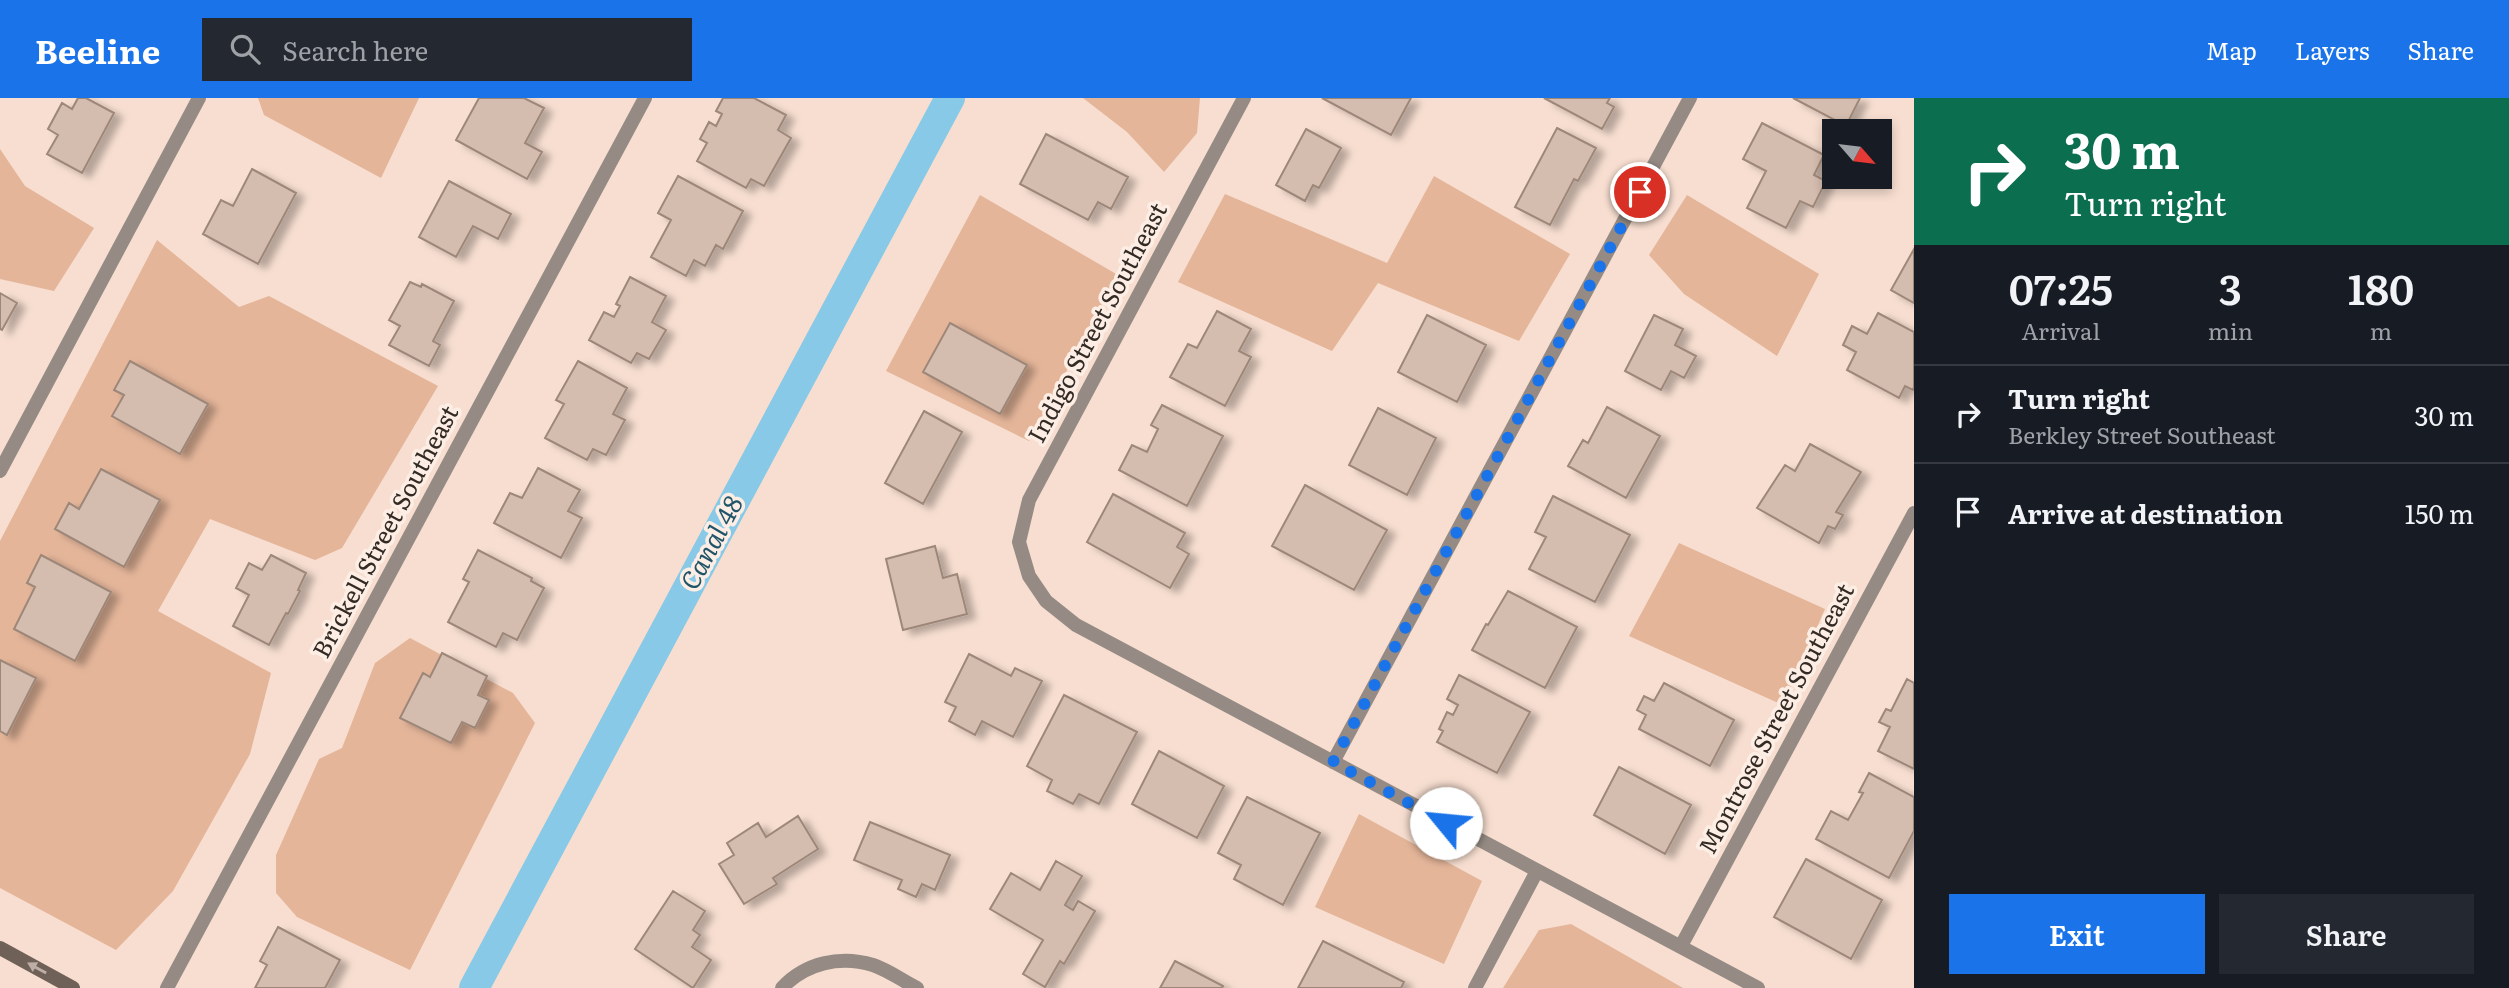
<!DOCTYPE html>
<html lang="en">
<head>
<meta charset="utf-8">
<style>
	:root { --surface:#171b24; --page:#242831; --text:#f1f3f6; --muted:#9ea1a6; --line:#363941; --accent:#1a73e8 }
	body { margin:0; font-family:Literata,serif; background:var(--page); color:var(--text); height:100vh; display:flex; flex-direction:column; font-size:26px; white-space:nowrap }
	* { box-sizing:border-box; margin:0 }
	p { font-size:23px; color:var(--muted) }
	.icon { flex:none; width:38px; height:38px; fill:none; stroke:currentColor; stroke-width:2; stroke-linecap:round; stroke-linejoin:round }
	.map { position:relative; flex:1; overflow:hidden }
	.panel { display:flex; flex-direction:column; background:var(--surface); width:595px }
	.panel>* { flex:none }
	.hud { background:#0b6e4f; color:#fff; overflow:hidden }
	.needle { width:46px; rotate:118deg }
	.tools { position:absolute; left:1822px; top:21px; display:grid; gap:14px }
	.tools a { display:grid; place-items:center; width:70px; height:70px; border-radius:0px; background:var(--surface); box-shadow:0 4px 10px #0003; font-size:35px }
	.pin { position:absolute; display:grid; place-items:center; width:60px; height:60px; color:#fff; margin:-30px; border:4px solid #fff; border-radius:50%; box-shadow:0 2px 7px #0007 }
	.me { position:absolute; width:77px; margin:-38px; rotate:298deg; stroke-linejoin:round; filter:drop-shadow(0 0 5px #0008) }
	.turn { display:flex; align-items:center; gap:24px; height:147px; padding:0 35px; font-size:32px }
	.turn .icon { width:91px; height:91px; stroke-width:2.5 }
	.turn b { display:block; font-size:49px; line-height:60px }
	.eta { display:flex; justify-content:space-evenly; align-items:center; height:119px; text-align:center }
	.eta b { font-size:42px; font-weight:600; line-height:49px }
	.button { display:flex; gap:14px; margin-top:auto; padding:14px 35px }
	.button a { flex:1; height:80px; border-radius:0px; background:var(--accent); color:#fff; font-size:28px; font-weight:600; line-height:80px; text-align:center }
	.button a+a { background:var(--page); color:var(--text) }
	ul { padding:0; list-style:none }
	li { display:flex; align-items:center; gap:21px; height:98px; padding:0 35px; border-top:2px solid var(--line) }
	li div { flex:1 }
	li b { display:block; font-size:26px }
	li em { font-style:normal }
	header { display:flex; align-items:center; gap:42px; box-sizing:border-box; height:98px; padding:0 35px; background:var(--accent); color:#fff }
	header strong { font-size:33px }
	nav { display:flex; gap:38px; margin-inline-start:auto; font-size:24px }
	.search { width:490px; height:63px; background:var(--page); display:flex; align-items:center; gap:18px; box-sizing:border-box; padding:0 24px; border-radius:0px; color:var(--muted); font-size:26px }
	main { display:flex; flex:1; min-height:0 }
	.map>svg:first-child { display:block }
</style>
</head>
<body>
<header>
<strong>Beeline</strong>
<div class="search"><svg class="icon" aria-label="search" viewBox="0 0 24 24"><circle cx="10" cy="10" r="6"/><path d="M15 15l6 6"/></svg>Search here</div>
<nav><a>Map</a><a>Layers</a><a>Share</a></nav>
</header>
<main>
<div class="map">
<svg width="1914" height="890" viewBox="0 0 1914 890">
	<defs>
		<filter id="shadow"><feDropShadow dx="8" dy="4.5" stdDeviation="3.5" flood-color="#0004"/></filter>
	</defs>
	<rect width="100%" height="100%" fill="#f7ded0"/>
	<!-- green -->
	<path fill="#e4b599" d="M258,0h161l-38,80 -117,-63z
		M1083,0h117l-3,35 -33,39 -37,-40z
		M0,51l25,37 69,42 -40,63 -54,-12z
		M1434,78l136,78 -51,87 -141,-58 -46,68 -154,-69 47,-88 162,69z
		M980,97l138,80 -89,166 -143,-70z
		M1687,97l132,79 -42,82 -93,-62 -35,-39z
		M157,142l82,67 30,-11 169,90 -96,162 -27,12 -105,-41 -52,92 113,62 -21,81 -77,137 -57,59 -116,-62v-347z
		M1679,445l146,66 -42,96 -154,-69z
		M410,540l103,55 22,30 -125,247 -113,-53 -21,-24v-38l43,-96 23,-11 33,-85z
		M1359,716l123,67 -38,83 -129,-57z
		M1571,826l112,64h-180l36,-58z"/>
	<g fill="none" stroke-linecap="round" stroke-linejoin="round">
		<!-- canal -->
		<path stroke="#87c9e6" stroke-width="30" d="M474,890l476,-890"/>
	</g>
	<!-- building -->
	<path fill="#d4bcae" stroke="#9d8779" stroke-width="2" filter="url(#shadow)" d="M78,0h8l28,15 -32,60 -35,-19 11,-19 -10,-6 14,-26 10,6z
		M479,0h45l20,10 -19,35 17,9 -15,27 -71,-39z
		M723,0h31l32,17 -8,15 13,8 -27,48 -13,-7 -5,9 -49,-27 10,-18 -7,-4 9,-17 7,4 6,-12 -6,-3z
		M1322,0h89l-20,37z
		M1544,0h66l-3,5 7,4 -12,22z
		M1793,0h67l-14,28z
		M1762,25l62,32 -10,20 12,6 -13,26 -13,-6 -14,27 -39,-20 19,-37 -23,-12z
		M1557,30l39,20 -18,33 -4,-2 -24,46 -35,-18z
		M1306,31l35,19 -22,40 -6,-3 -8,16 -29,-16z
		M1046,36l82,43 -17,32 -13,-7 -10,18 -68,-36z
		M252,71l44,24 -38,71 -55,-30 18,-34 12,6z
		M678,78l65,35 -20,38 -7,-4 -11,21 -11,-6 -8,16 -35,-19 20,-37 -13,-7z
		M449,83l62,33 -13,25 -25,-13 -17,31 -37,-20z
		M1914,151v54l-23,-13z
		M630,179l36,19 -14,26 14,8 -17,29 -12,-6 -6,10 -42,-23 15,-28 10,5 6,-11 -4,-2z
		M410,184l11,5 1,-3 32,17 -21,40 7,4 -11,21 -40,-21 11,-19 -11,-6z
		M0,195l17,10 -15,27 -2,-1z
		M1217,213l34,18 -12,22 12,6 -26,49 -55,-29 18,-33 9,4z
		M1878,215l36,19v55l-1,3 -8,-4 -6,12 -52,-28 9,-18 -13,-7 9,-19 15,8z
		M1427,217l59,30 -29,57 -59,-30z
		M1654,217l29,14 -8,16 21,11 -12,22 -13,-7 -10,19 -36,-19z
		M950,225l77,42 -27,49 -77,-42z
		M130,263l78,43 -28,50 -68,-38 12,-21 -10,-5z
		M578,263l49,27 -14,26 12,6 -19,35 -13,-6 -6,11 -42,-22 19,-34 -8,-4z
		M1162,307l61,31 -36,70 -68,-36 13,-25 15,7 11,-23 -7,-4z
		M1607,309l53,29 -34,62 -58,-32 15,-26 5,3z
		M1378,310l58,30 -29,57 -58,-30z
		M924,313l38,21 -39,72 -38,-21z
		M1810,346l51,28 -25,40 7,3 -8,14 -7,-3 -9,17 -62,-35 28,-43 10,6z
		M538,370l42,22 -12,21 14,7 -21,40 -67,-35 16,-30 12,5z
		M101,371l59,31 -36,67 -69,-38 14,-26 10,6z
		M1305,387l82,45 -33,60 -82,-44z
		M1113,396l72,39 -8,14 12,7 -19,34 -83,-46z
		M1553,398l77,39 -35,67 -66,-33 17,-32 -11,-5z
		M935,448l8,32 14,-4 10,40 -64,16 -17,-71z
		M478,452l54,28 -1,3 13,7 -27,52 -14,-7 -7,14 -48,-25 21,-40 -6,-3z
		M41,457l70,37 -36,69 -61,-32 21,-42 -8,-4z
		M271,457l35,18 -8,17 2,1 -12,23 -2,-1 -17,32 -36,-19 16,-31 -13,-7 13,-25 13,7z
		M1508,493l69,36 -32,61 -73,-38 14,-26 2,1z
		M442,555l45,23 -9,19 11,5 -14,28 -13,-6 -11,21 -51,-25 23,-45 7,4z
		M969,556l42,22 4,-8 27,13 -29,56 -31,-16 -7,14 -26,-14 7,-14 -11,-5z
		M0,562l36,18 -29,57 -7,-4z
		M1459,577l71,37 -33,61 -60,-31 6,-11 -4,-2 8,-17 6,3 5,-10 -11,-6z
		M1907,581l7,4v86l-36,-18 12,-24 -11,-5 7,-13 5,2z
		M1664,585l70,37 -24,46 -71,-37 7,-14 -9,-5 7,-14 10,5z
		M1064,597l73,37 -38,72 -20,-10 -6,10 -26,-13 5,-11 -25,-14z
		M1159,653l65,35 -27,52 -65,-34z
		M1619,669l72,38 -26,49 -71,-39z
		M1869,675l45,24v34l-25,47 -73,-39 15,-28 17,9 15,-27 -4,-1z
		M1247,699l73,36 -37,72 -49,-26 7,-14 -23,-12z
		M798,718l20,33 -45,29 4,6 -33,20 -25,-40 15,-9 -7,-12 31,-20 8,14z
		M870,724l80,33 -15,35 -13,-6 -6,13 -18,-8 4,-9 -48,-20z
		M1806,761l76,41 -31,59 -77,-42z
		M1056,763l26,15 -17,29 8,5 5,-9 17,10 -31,53 -4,-3 -15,26 -22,-13 20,-34 -53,-31 21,-36 29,17z
		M673,793l32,20 -12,19 7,5 -8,12 19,13 -18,28 -58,-39z
		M278,829l62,33 -15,28h-70l12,-23 -7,-4z
		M1323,843l81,41 -3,6h-103z
		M1175,863l48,25 -1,2h-62z"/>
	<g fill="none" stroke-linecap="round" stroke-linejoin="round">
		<!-- street -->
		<path stroke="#958b84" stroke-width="14" d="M1244,0l-215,402 -10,42 10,34 17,25 30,24 682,363
			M0,373l199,-373
			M1333,664l357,-664
			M1681,848l233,-433
			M167,890l478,-890
			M782,890c23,-25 58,-33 91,-23 15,5 30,16 44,23
			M1475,890l62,-117"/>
		<!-- secondary -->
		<path stroke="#6f6058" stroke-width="14" d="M0,850l73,40"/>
	</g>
	<!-- one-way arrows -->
	<defs><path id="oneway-solid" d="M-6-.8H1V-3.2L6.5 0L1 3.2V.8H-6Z" transform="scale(1.75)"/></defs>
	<use fill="#bdaea6" href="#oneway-solid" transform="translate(37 870) rotate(-151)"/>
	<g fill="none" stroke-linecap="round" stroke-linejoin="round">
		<!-- route -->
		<path stroke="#1a73e8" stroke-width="12" stroke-dasharray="0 21.6" d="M1446,725l-113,-61 307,-570"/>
	</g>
	<g text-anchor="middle" stroke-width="7" stroke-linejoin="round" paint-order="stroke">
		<!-- street labels -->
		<g font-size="24" fill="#332a24" stroke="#fdeee5">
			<text transform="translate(1098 225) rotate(-62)" y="8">Indigo Street Southeast</text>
			<text transform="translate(386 434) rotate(-62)" y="8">Brickell Street Southeast</text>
			<text transform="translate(1777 621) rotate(-62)" y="8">Montrose Street Southeast</text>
		</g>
		<!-- water labels -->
		<g font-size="26" font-style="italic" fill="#1f5469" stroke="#fdeee5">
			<text transform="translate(712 445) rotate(-62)" y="9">Canal 48</text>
		</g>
	</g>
</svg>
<div class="tools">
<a><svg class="needle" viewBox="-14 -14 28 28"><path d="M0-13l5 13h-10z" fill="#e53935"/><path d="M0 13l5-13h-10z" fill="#9ea1a6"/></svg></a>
</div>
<div class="pin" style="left:1640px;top:94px;background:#d93025"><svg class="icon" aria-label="arrive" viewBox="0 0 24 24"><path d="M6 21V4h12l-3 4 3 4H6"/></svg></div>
<svg class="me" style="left:1446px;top:725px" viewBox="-20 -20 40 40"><circle r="19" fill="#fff"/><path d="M0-13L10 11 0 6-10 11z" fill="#1a73e8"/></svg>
</div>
<section class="panel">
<div class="hud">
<div class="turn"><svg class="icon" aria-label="right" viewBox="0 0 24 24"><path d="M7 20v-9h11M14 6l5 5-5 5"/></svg><div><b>30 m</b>Turn right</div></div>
</div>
<div class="eta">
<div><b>07:25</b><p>Arrival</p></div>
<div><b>3</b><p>min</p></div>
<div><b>180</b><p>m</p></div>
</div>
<ul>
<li><svg class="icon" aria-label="right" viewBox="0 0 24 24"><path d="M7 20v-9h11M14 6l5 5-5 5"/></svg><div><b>Turn right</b><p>Berkley Street Southeast</p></div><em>30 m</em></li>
<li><svg class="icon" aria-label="arrive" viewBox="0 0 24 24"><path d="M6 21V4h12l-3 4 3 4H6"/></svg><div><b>Arrive at destination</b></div><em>150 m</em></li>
</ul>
<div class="button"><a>Exit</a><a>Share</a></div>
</section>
</main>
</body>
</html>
